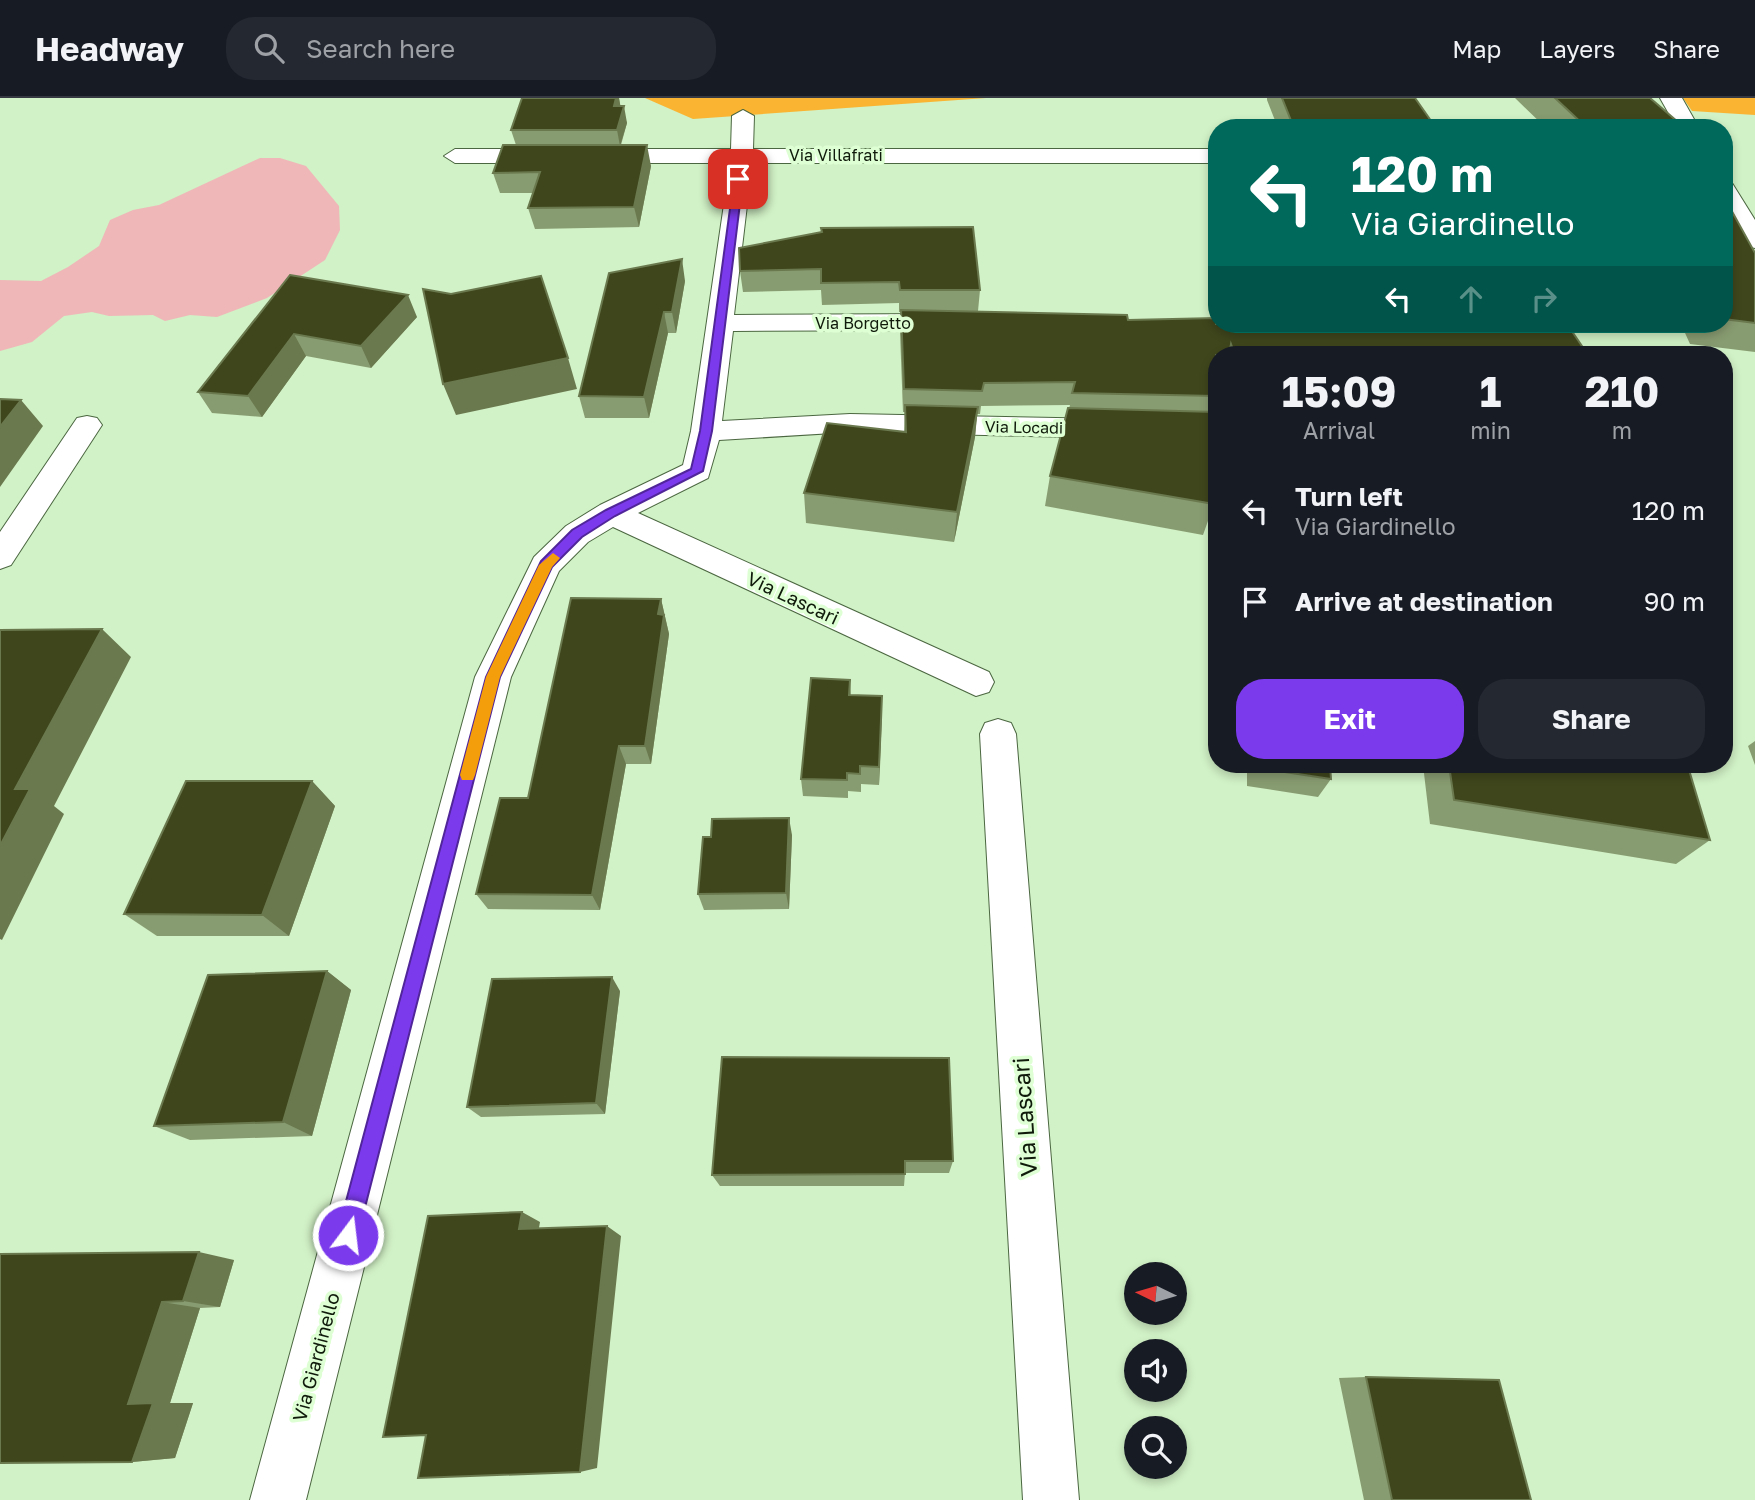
<!DOCTYPE html>
<html lang="en">
<head>
<meta charset="utf-8">
<style>
	:root { --surface:#171b24; --page:#242831; --text:#f1f3f6; --muted:#9ea1a6; --line:#363941; --accent:#7c3aed }
	body { margin:0; font-family:"Golos Text",sans-serif; background:var(--page); color:var(--text); height:100vh; display:flex; flex-direction:column; font-size:26px; white-space:nowrap }
	* { box-sizing:border-box; margin:0 }
	p { font-size:23px; color:var(--muted) }
	.icon { flex:none; width:38px; height:38px; fill:none; stroke:currentColor; stroke-width:2; stroke-linecap:round; stroke-linejoin:round }
	.map { position:relative; flex:1; overflow:hidden }
	.side { position:absolute; left:1208px; top:248px; width:525px; height:427px; display:flex; flex-direction:column; background:var(--surface); border-radius:28px; box-shadow:0 4px 10px #0003 }
	.side>* { flex:none }
	.guide { position:absolute; left:1208px; top:21px; width:525px; height:214px; border-radius:28px; box-shadow:0 4px 10px #0003; background:#00695c; color:#fff; overflow:hidden }
	.needle { width:46px; rotate:275deg }
	.fabs { position:absolute; left:1124px; top:1164px; display:grid; gap:14px }
	.fabs a { display:grid; place-items:center; width:63px; height:63px; border-radius:50%; background:var(--surface); box-shadow:0 4px 10px #0003; font-size:35px }
	.pin { position:absolute; display:grid; place-items:center; width:60px; height:60px; color:#fff; margin:-30px; border-radius:14px; box-shadow:0 4px 10px #0006 }
	.me { position:absolute; width:77px; margin:-38px; rotate:15deg; stroke-linejoin:round; filter:drop-shadow(0 0 5px #0008) }
	.turn { display:flex; align-items:center; gap:24px; height:147px; padding:0 28px; font-size:32px }
	.turn .icon { width:91px; height:91px; stroke-width:2.5 }
	.turn b { display:block; font-size:49px; line-height:60px }
	.lanes { display:flex; align-items:center; height:66px; padding:0 28px; background:#0003; justify-content:center; gap:35px; direction:ltr }
	.lanes .off { opacity:.35 }
	.eta { display:flex; justify-content:space-evenly; align-items:center; height:119px; text-align:center }
	.eta b { font-size:42px; font-weight:700; line-height:49px }
	.button { display:flex; gap:14px; margin-top:auto; padding:14px 28px }
	.button a { flex:1; height:80px; border-radius:28px; background:var(--accent); color:#fff; font-size:28px; font-weight:700; line-height:80px; text-align:center }
	.button a+a { background:var(--page); color:var(--text) }
	ul { padding:0; list-style:none }
	li { display:flex; align-items:center; gap:21px; height:91px; padding:0 28px }
	li div { flex:1 }
	li b { display:block; font-size:26px }
	li em { font-style:normal }
	header { display:flex; align-items:center; gap:42px; box-sizing:border-box; height:98px; padding:0 35px; background:var(--surface); border-bottom:2px solid var(--line) }
	header strong { font-size:33px }
	nav { display:flex; gap:38px; margin-inline-start:auto; font-size:24px }
	.search { width:490px; height:63px; background:var(--page); display:flex; align-items:center; gap:18px; box-sizing:border-box; padding:0 24px; border-radius:28px; color:var(--muted); font-size:26px }
	.map>svg:first-child { display:block }
</style>
</head>
<body>
<header>
<strong>Headway</strong>
<div class="search"><svg class="icon" aria-label="search" viewBox="0 0 24 24"><circle cx="10" cy="10" r="6"/><path d="M15 15l6 6"/></svg>Search here</div>
<nav><a>Map</a><a>Layers</a><a>Share</a></nav>
</header>
<div class="map">
<svg width="1755" height="1402" viewBox="0 0 1755 1402">
	<rect width="100%" height="100%" fill="#d1f1c6"/>
	<!-- green -->
	<path fill="#fab431" d="M645,0h341l-293,21z
		M1683,0h72v17l-63,-4z"/>
	<!-- water -->
	<path fill="#efb7b8" d="M260,60h20l26,8 33,40 1,24 -15,30 -58,38 -50,19 -27,-2 -25,6 -12,-6 -44,1 -17,-4 -28,4 -32,26 -32,9v-71l41,1 27,-14 31,-21 11,-26 23,-10 26,-5z"/>
	<g fill="none" stroke-linecap="round" stroke-linejoin="round">
		<defs>
			<path id="minor" d="M1660,0h22l17,30h-22z
				M743,12l11,6 -1,33h463v14h-464l-18,152 218,-1 9,2 4,6 -4,6 -9,2 -219,1 -11,90 128,-7 366,7v19l-366,-8 -131,8 -11,38 -70,35 351,159 5,10 -5,10 -13,4 -363,-169 -25,15 -29,29 -48,106 -205,823h-56l225,-823 59,-120 32,-31 34,-21 83,-40 8,-34 39,-268h-275l-11,-7 11,-7h276l1,-33z
				M1724,83l8,2 23,37v28l-9,-2 -22,-38z
				M87,318l10,2 5,7 -91,140 -11,4v-37l77,-114z
				M998,621l13,4 5,11 63,766h-56l-43,-766 5,-11z"/>
		</defs>
		<!-- minor casing -->
		<use href="#minor" stroke="#4b6741" stroke-width="2"/>
		<!-- minor -->
		<use href="#minor" fill="#fff" fill-rule="evenodd"/>
	</g>
	<!-- wall -->
	<path fill="#889c71" d="M522,0h97l1,8 7,17 -6,22 30,21 -12,61 -104,2 -7,-21 5,-15h-33l-7,-20 23,-28 -5,-15z
		M1267,0h148l21,30h-158l-11,-28z
		M1515,0h135l35,30h-139z
		M1724,99l31,56v99l-65,-8 -9,-20h43z
		M739,150l241,42 -2,21 150,9 460,35h-372v130l-2,19 -11,31 -158,-29 5,-30 20,-71 -89,1 -1,8h-3l-2,23 -21,105 -148,-19 -2,-30 100,-61 1,-20h-2l-3,-79 1,-21h-2v-9l-77,2 -1,-15 -78,2 -3,-21z
		M290,177l127,42 -46,51 -65,-12 -44,61 -50,-4 -14,-21z
		M685,183l-9,52h-8l-19,85h-64l-6,-22z
		M661,501l8,35 -18,130h-25l-26,146 -112,-1 -12,-15 52,-96z
		M850,582l1,15 31,1 -3,89 -18,-1v8l-13,-1v7l-45,-2 -2,-17z
		M1755,643v24l-7,-19z
		M1247,667h83l1,14 -13,18 -71,-11z
		M1423,667h233l54,75 -34,24 -246,-40z
		M312,683l23,25 -46,130h-132l-33,-22z
		M792,737l-3,74 -85,1 -6,-16z
		M327,873l24,19 -39,146 -122,4 -36,-14z
		M620,893l-15,123 -124,3 -14,-10z
		M722,959l231,104 -4,12h-44l-1,13h-184l-8,-11z
		M0,1156l234,6 -14,47 -20,1 -30,95h23l-18,55 -43,4z
		M1366,1279l165,123h-167l-25,-122z"/>
	<!-- shaded-wall -->
	<path fill="#6b794f" d="M616,0h3l2,11 -7,-3z
		M624,8l3,17 -7,23 -3,-16z
		M647,47l4,21 -12,61 -5,-20z
		M682,161l3,22 -9,52 -4,-21z
		M408,197l9,22 -46,51 -10,-22z
		M664,214l4,21 -19,85 -5,-21z
		M294,236l12,22 -44,61 -14,-21z
		M568,260l9,31 -121,26 -13,-31z
		M21,302l22,26 -43,61v-60z
		M978,309l-3,30 -21,105 3,-30z
		M661,501l8,35 -18,130 -6,-18 13,-132z
		M102,531l29,28 -77,149 10,8 -62,126 -2,-1v-93l15,-57z
		M882,598v19l-3,70v-18z
		M619,648l7,18 -26,146 -8,-15z
		M312,683l23,25 -46,130 -27,-21z
		M789,720l3,17 -3,74 -3,-16z
		M327,873l24,19 -39,146 -29,-14z
		M612,879l8,14 -15,123 -9,-11z
		M522,1114l18,10 -3,17 -18,-10z
		M607,1128l14,10 -24,232 -17,4z
		M199,1154l35,8 -14,47 -37,-6z
		M162,1204l38,6 -30,95h23l-18,55 -43,4 -4,-58z"/>
	<!-- building -->
	<path fill="#3f461c" stroke="#6b794f" stroke-width="2" d="M522,0h94l-2,8h10l-7,24h-106z
		M1282,0h133l21,30h-142z
		M1555,0h95l35,30h-98z
		M503,47h144l-13,62 -106,1 12,-36 -47,1z
		M1724,99l31,56v70l-31,-4z
		M973,129l7,63h-80l-1,-8 -78,1v-14l-81,2 -1,-23 83,-16 -1,-4z
		M682,161l-10,53h-8l-20,85 -65,-1 30,-123z
		M290,177l118,20 -47,51 -67,-12 -46,62 -50,-4z
		M541,178l27,82 -125,26 -20,-95 28,5z
		M901,212l226,5 1,5 88,-2v6h351l21,31h-353l-4,-11 -2,11h-13v41l-144,-3 3,-11 -91,1 -2,8 -78,-2z
		M0,301l21,1 -21,27z
		M905,307l73,2 -21,105 -153,-19 23,-70 79,9z
		M1068,310l148,4v73l-2,19 -164,-28z
		M571,500l90,1 -3,15 6,1 -19,131h-26l-27,149 -116,-1 24,-96h28z
		M102,531l-87,160h15l-30,57v-216z
		M811,580l39,2 -1,15 33,1 -3,71 -19,-1v8l-13,-1v7l-46,-1z
		M1258,667h72l1,14 -73,-11z
		M1449,667h207l33,5 21,70 -256,-40z
		M186,683h126l-50,134 -138,-1z
		M789,720l-3,75 -88,1 5,-57h8l1,-18z
		M327,873l-44,151 -129,4 54,-151z
		M612,879l-16,126 -129,4 25,-128z
		M722,959l227,1 4,103h-48v13l-193,1z
		M522,1114l-3,17 88,-3 -27,246 -162,6 8,-43 -43,2 45,-221z
		M199,1154l-16,49 -21,1 -34,102 25,-1 -21,59 -132,1v-209z
		M1366,1279l133,3 32,120h-139z"/>
	<!-- route -->
	<path fill="#7c3aed" stroke="#51269a" stroke-width="2" d="M738,78l5,3 -31,252 -9,40 -88,45 -33,21 -30,30 -52,110 -142,558 -3,7 -7,3 -8,-3 -3,-7 149,-558 55,-116 31,-31 34,-20 85,-41 9,-38 34,-252z"/>
	<!-- slow -->
	<path fill="#f59e0b" d="M553,455l7,5 -8,9 -52,110 -25,98 -2,5h-11l-2,-5 26,-98 53,-112z"/>
	<g text-anchor="middle" stroke-width="7" stroke-linejoin="round" paint-order="stroke">
		<!-- far-street labels -->
		<g font-size="16" fill="#0f1a0b" stroke="#deffd3">
			<text x="836" y="63">Via Villafrati</text>
			<text x="863" y="231">Via Borgetto</text>
			<text transform="translate(1024 329) rotate(1)" y="6">Via Locadi</text>
		</g>
		<!-- street labels -->
		<g font-size="19" fill="#0f1a0b" stroke="#deffd3">
			<text transform="translate(793 500) rotate(25)" y="7">Via Lascari</text>
			<text transform="translate(316 1259) rotate(-75)" y="7">Via Giardinello</text>
		</g>
		<!-- near-street labels -->
		<g font-size="23" fill="#0f1a0b" stroke="#deffd3">
			<text transform="translate(1025 1019) rotate(-94)" y="8">Via Lascari</text>
		</g>
	</g>
</svg>
<div class="fabs">
<a><svg class="needle" viewBox="-14 -14 28 28"><path d="M0-13l5 13h-10z" fill="#e53935"/><path d="M0 13l5-13h-10z" fill="#9ea1a6"/></svg></a>
<a><svg class="icon" aria-label="sound" viewBox="0 0 24 24"><path d="M4 9h4l5-4v14l-5-4H4zM17 9q2 3 0 6"/></svg></a>
<a><svg class="icon" aria-label="search" viewBox="0 0 24 24"><circle cx="10" cy="10" r="6"/><path d="M15 15l6 6"/></svg></a>
</div>
<div class="pin" style="left:738px;top:81px;background:#d93025"><svg class="icon" aria-label="arrive" viewBox="0 0 24 24"><path d="M6 21V4h12l-3 4 3 4H6"/></svg></div>
<svg class="me" style="left:348px;top:1137px" viewBox="-20 -20 40 40"><circle r="17" fill="#7c3aed" stroke="#fff" stroke-width="3"/><path d="M0-11L8 9 0 5-8 9z" fill="#fff"/></svg>
<div class="guide">
<div class="turn"><svg class="icon" aria-label="left" viewBox="0 0 24 24"><path d="M17 20v-9H6M10 6l-5 5 5 5"/></svg><div><b>120 m</b>Via Giardinello</div></div>
<div class="lanes"><svg class="icon" aria-label="left" viewBox="0 0 24 24"><path d="M17 20v-9H6M10 6l-5 5 5 5"/></svg><svg class="icon off" aria-label="ahead" viewBox="0 0 24 24"><path d="M12 20V5M6 11l6-6 6 6"/></svg><svg class="icon off" aria-label="right" viewBox="0 0 24 24"><path d="M7 20v-9h11M14 6l5 5-5 5"/></svg></div>
</div>
<section class="side">
<div class="eta">
<div><b>15:09</b><p>Arrival</p></div>
<div><b>1</b><p>min</p></div>
<div><b>210</b><p>m</p></div>
</div>
<ul>
<li><svg class="icon" aria-label="left" viewBox="0 0 24 24"><path d="M17 20v-9H6M10 6l-5 5 5 5"/></svg><div><b>Turn left</b><p>Via Giardinello</p></div><em>120 m</em></li>
<li><svg class="icon" aria-label="arrive" viewBox="0 0 24 24"><path d="M6 21V4h12l-3 4 3 4H6"/></svg><div><b>Arrive at destination</b></div><em>90 m</em></li>
</ul>
<div class="button"><a>Exit</a><a>Share</a></div>
</section>
</div>
</body>
</html>
